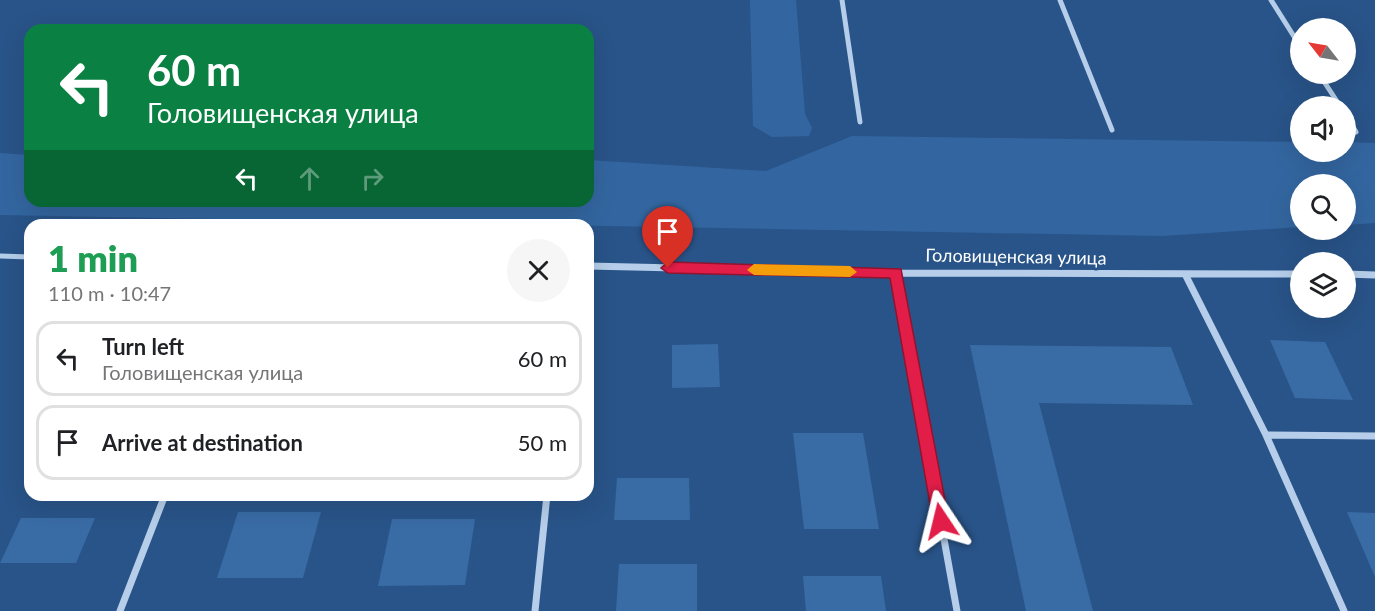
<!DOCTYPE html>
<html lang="en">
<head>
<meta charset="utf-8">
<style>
	:root { --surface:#fff; --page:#f6f6f6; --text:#202124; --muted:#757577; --line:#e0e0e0 }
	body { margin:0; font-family:Lato,sans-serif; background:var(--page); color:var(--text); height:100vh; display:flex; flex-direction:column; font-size:22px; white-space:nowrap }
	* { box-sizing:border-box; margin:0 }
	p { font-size:20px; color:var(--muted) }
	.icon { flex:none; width:33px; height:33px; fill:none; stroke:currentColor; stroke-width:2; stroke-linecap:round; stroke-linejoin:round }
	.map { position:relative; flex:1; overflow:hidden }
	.drawer { position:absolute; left:24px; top:219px; width:570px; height:282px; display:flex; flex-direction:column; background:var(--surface); border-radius:18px; box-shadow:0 6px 24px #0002 }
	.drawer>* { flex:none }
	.top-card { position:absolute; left:24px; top:24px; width:570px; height:183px; border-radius:18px; box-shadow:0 6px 24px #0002; background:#0b8043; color:#fff; overflow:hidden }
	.needle { width:39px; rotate:301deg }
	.tools { position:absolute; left:1290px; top:18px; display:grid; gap:12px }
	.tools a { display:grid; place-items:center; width:66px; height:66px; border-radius:50%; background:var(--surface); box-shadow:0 6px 24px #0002; font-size:30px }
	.pin { position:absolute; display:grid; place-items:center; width:51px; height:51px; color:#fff; margin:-62px -26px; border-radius:50% 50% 50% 0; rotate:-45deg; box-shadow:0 0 6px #0007 }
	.pin .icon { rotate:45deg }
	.me { position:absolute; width:66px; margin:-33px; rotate:350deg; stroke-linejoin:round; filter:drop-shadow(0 0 4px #0008) }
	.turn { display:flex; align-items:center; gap:21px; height:126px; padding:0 24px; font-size:27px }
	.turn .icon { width:78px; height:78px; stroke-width:2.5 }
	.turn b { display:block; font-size:42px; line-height:51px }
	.lanes { display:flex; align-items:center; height:57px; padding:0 24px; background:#0003; justify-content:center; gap:30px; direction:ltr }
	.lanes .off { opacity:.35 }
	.round { display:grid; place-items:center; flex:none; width:63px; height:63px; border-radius:32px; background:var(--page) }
	.summary { display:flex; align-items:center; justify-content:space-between; height:102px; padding:0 24px }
	h1 { font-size:36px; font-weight:800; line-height:45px; color:#1e9e55 }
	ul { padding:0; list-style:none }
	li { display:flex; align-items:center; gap:18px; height:75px; margin:0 12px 9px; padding:0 12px; border:3px solid var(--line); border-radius:18px }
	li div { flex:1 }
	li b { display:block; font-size:22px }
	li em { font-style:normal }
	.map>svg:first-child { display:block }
</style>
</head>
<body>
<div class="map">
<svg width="1375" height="611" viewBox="0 0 1375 611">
	<rect width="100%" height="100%" fill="#295489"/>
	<!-- green -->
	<path fill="#3366a0" d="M750,0h46l9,114 7,14 -3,8 -37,1 -19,-11z
		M852,136l448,6v10h46v-10l29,1v80l-29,2v-41h-46v43l-138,9 -1162,-21v-62l30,2v46h558v-41l178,11z"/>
	<!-- building -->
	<path fill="#396ba5" d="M1270,340l55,2 28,58 -58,-2z
		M718,344l2,43 -48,1v-43z
		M970,345l201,2 22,58 -154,-2 54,208h-67z
		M793,433h70l16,96h-75z
		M617,478h72l1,42h-76z
		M238,512h83l-18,66h-86z
		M1347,512l28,1v64z
		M21,518h74l-19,45h-76z
		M392,519h83l-10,66 -87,1z
		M619,564h78v47h-81z
		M803,576h78l5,35h-80z"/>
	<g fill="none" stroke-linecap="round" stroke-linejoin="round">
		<!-- street-far1 -->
		<path stroke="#b6cee9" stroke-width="5" d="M842,0l18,122
			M1060,0l52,130
			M1271,0l29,46
			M1319,74l21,32
			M1346,115l10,17
			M0,256l30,1"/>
		<!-- street -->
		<path stroke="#b6cee9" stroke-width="7" d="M588,266l308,7 404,1
			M896,273l61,338
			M1185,274l81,161 78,176
			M1346,274l29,1
			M1266,435l109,1
			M120,611l45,-116
			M535,611l12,-116"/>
	</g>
	<!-- route -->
	<path fill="#e11d48" stroke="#92132f" stroke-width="1.5" d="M668,262l233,7 48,252 -3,5 -5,3 -6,-3 -2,-5 -43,-243 -222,-5 -7,-5z"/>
	<!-- slow -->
	<path fill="#f59e0b" d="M754,264l96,2 7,6 -7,5 -96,-2 -7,-5z"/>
	<g text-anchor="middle" stroke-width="6" stroke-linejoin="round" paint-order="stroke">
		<!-- street labels -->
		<g font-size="18" fill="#fff" stroke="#295489">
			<text transform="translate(1016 257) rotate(1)" y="6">Головищенская улица</text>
		</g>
	</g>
</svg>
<div class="tools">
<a><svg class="needle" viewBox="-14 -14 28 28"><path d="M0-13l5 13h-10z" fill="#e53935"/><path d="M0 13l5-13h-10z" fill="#757577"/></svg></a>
<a><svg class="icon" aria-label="sound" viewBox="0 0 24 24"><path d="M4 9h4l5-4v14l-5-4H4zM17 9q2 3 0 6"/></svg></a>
<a><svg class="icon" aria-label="search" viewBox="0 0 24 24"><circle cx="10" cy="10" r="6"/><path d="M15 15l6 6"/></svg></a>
<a><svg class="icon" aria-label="layers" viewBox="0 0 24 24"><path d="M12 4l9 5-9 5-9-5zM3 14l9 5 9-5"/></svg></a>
</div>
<div class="pin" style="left:668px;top:268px;background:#d93025"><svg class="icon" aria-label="arrive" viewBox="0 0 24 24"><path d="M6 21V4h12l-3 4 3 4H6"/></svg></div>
<svg class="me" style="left:941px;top:521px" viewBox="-20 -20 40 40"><path d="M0-17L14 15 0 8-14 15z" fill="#e11d48" stroke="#fff" stroke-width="4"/></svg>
<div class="top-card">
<div class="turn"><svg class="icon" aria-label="left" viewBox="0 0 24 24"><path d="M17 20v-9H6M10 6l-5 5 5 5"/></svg><div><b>60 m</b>Головищенская улица</div></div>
<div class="lanes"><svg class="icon" aria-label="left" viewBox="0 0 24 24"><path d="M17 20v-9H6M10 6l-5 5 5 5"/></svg><svg class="icon off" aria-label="ahead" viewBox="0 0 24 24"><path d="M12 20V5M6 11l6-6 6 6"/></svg><svg class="icon off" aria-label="right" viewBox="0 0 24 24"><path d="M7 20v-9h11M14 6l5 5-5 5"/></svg></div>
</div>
<section class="drawer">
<div class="summary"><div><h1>1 min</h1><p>110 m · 10:47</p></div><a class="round"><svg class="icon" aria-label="close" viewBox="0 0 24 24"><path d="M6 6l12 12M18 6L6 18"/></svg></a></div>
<ul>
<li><svg class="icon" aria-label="left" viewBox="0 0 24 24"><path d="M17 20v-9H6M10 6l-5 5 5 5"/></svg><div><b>Turn left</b><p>Головищенская улица</p></div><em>60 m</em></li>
<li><svg class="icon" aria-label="arrive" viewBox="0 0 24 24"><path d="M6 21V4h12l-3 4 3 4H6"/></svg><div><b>Arrive at destination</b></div><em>50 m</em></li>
</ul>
</section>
</div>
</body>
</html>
